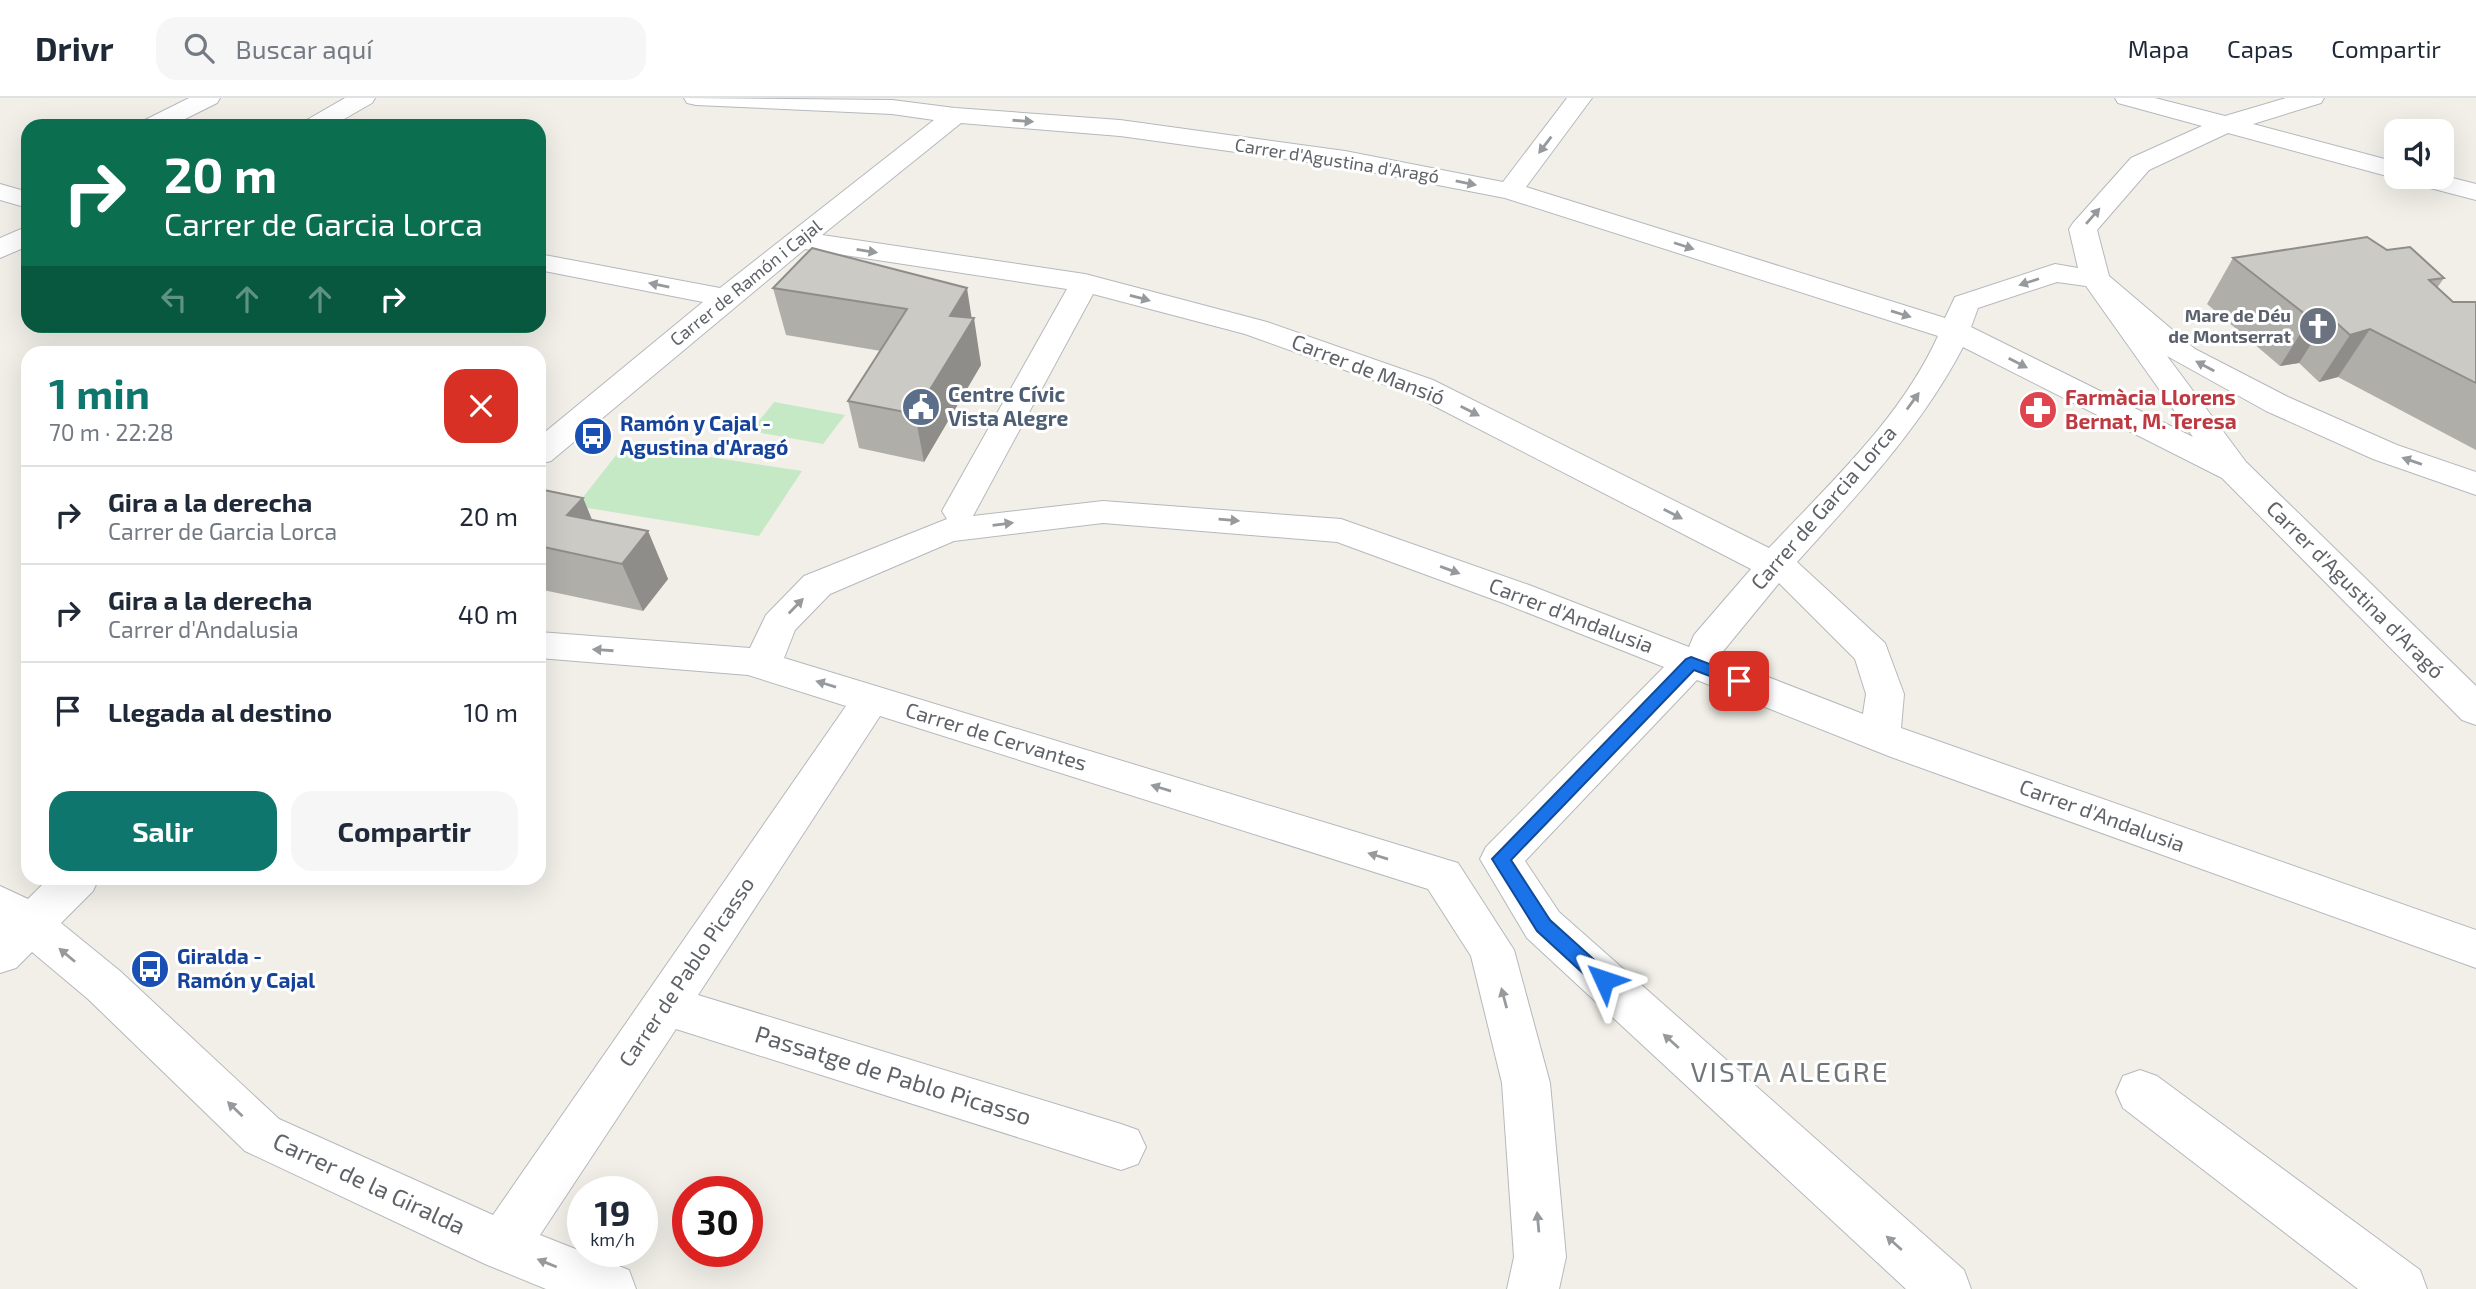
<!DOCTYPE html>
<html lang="es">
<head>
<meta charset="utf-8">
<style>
	:root { --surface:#fff; --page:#f6f6f7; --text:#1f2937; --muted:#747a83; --line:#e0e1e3; --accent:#0f766e }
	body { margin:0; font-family:"Exo 2",sans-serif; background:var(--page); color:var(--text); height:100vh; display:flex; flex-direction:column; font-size:26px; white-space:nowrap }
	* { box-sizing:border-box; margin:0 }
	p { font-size:23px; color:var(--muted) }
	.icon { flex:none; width:38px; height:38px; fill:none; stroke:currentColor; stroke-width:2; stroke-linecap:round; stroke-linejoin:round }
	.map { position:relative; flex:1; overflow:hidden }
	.side { position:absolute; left:21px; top:248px; width:525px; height:539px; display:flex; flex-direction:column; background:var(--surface); border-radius:21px; box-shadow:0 7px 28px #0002 }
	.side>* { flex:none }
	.banner { position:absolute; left:21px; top:21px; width:525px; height:214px; border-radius:21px; box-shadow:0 7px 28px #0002; background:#0b6e4f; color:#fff; overflow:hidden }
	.controls { position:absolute; left:2384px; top:21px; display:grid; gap:14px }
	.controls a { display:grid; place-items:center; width:70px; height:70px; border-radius:14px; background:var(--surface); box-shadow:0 7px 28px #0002; font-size:35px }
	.speed { position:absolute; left:567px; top:1078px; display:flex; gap:14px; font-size:35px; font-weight:700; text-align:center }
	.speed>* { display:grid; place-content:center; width:91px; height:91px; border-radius:50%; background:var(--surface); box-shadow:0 7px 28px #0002; line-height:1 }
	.speed small { font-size:18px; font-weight:400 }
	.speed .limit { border:10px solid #d22; background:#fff; color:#111 }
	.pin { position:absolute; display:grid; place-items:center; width:60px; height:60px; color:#fff; margin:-30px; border-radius:14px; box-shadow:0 4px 10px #0006 }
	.me { position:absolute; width:77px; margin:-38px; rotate:312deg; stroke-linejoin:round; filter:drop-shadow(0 0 5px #0008) }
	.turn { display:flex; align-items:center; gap:24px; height:147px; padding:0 28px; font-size:32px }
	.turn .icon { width:91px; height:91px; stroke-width:2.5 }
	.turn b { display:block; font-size:49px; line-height:60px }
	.lanes { display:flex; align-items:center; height:66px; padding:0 28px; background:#0003; justify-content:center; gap:35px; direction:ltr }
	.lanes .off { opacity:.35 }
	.round { display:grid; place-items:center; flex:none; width:74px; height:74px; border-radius:21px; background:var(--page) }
	.overview { display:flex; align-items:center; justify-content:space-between; height:119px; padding:0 28px }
	h1 { font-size:42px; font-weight:700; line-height:52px; color:var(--accent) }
	.cta { display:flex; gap:14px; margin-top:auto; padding:14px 28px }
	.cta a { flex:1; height:80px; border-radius:21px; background:var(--accent); color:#fff; font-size:28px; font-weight:700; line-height:80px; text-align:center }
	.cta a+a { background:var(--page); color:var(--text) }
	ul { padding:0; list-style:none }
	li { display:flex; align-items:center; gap:21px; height:98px; padding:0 28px; border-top:2px solid var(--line) }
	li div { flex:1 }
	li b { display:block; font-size:26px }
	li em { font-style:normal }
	header { display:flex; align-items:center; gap:42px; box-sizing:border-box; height:98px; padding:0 35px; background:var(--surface); border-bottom:2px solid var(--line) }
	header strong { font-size:33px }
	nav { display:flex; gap:38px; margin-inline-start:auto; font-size:24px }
	.search { width:490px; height:63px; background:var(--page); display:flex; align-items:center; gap:18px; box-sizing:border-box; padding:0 24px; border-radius:21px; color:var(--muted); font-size:26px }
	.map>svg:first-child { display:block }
</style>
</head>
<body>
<header>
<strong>Drivr</strong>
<div class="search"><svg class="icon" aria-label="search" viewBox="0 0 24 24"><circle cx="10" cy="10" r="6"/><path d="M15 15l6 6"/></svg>Buscar aquí</div>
<nav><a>Mapa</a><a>Capas</a><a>Compartir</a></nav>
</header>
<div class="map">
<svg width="2476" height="1191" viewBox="0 0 2476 1191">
	<rect width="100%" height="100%" fill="#f1efe8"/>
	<!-- green -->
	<path fill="#c5e8c5" d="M774,304l71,13 -22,29 -72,-13z
		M625,346l177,27 -43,65 -183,-30z"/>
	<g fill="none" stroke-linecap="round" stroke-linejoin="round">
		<defs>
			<path id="minor" d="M189,0h31l-3,5 -46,23h-32l4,-5z
				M345,0h30l-3,5 -40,23h-31l4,-5z
				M684,0l208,2 63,8 165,12 225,31 158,31 64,-84h25l-66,89 419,131 10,-21 100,-33 23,4 -9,-39 4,-6 58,-65 71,-32 -84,-23 -3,-5h40l70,18 61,-18h38l-3,5 -68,21 143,38v15h4l-13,-1 -159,-43 -79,37 -52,60 12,46 86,73 93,48 109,48 79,27v23l-103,-36 -107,-48 -99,-55 79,106 230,224v39l-14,-5 -240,-242 -259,-131c-42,81 -105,147 -166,215l88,81 19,51 -3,34 575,202v38l-585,-211 -194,-77 -172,181 34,51 405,358 7,19h-65l-379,-351 -47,-79 6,-12 178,-180 -161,-64 -166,-61 -234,-19 -149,18 -124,53 -35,36 -11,28 674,205 56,87 36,133 16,174 -7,32h-52l7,-32 -12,-174 -31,-127 -43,-67 -548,-173 -182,279 423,129 17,6 8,17 -8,17 -17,6 -445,-141 -136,206 89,35 7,19h-90l-61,-25 -240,-113 -157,-152 -56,-47 -16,16 -16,5v-87l28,13 21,-21h50l-6,13 -32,32 59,48 159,148 214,96 353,-509 -98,-31 -209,-17v-26l211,16 16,-33 38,-39 143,-57 -5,-8 125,-222 -262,-40 -254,212 -12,3v-27l164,-135 -164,-32v-16l181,34 214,-168 -42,-6 -196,-9 -9,-2zM961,25l159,13 225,31 160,31 433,138c-37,82 -108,147 -169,212l-336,-168 -166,-58 -182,-48 -263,-39zM2057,184l29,4 107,151 -222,-110 7,-19zM1093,196l152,40 166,60 340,175 -57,66 -5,12 -160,-62 -188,-66 -238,-18 -130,15zM1779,485l76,76 11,35 -3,20 -149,-58 6,-1z
				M2441,77l35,9v16l-65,-17 -4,-6h34z
				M0,86l28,8v16l-28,-8z
				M28,128v20l-28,12v-20z
				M2140,972l17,6 263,194 7,19h-69l-235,-181 -7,-16 7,-16z"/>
		</defs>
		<!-- minor casing -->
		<use href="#minor" stroke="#b5b8bc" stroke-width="2"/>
		<!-- minor -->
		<use href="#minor" fill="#fff" fill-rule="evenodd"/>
	</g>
	<!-- wall -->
	<path fill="#afaea9" d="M2387,152l57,28 -7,10 16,14h23v148l-138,-73 -19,5 -20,-19 -19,3 -73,-62 26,-46z
		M773,190l199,30 9,47 -57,97 -65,-14 -11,-47 33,-50 -95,-16z
		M539,391l44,9 9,22 56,11 20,48 -25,32 -100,-21 -4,-9z"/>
	<!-- shaded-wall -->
	<path fill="#8f8d8a" d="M967,190l5,32 2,-2 7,47 -57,97 -9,-48 35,-98z
		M2329,218l-30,47 -19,3 30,-48z
		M2370,231l-32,48 -19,5 31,-47z
		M583,400l20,48 -36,-31z
		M648,433l20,48 -25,32 -21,-47z"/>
	<!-- building -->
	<path fill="#cccac5" stroke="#8f8d8a" stroke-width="2" d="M2367,139l20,13 23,-3 34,31 -15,2 24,22h23v81l-106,-54 -20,6 -21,-19 -19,2 -77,-60z
		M812,150l155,40 -17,28 24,2 -59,96 -67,-13 59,-92 -134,-21z
		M539,391l44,9 -16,17 81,16 -26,33 -83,-18z"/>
	<!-- one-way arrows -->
	<defs><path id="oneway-solid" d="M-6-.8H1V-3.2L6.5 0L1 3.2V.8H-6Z" transform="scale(1.75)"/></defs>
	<g fill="#979a9d">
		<use href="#oneway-solid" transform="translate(1023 23) rotate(4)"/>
		<use href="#oneway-solid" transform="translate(1545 47) rotate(127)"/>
		<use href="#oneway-solid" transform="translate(1466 85) rotate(11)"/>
		<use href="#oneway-solid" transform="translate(2093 118) rotate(-49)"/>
		<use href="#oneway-solid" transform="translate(1684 148) rotate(18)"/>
		<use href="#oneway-solid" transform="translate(867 153) rotate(9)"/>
		<use href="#oneway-solid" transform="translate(2029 184) rotate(162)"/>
		<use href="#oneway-solid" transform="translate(659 187) rotate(-169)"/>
		<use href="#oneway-solid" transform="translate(1140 200) rotate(15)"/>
		<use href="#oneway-solid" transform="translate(1901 216) rotate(17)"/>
		<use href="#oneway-solid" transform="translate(2018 265) rotate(27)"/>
		<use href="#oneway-solid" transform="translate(2205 268) rotate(-152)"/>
		<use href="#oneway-solid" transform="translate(1913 303) rotate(-54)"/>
		<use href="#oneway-solid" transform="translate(1470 313) rotate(27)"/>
		<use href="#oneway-solid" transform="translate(2412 363) rotate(-161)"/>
		<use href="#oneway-solid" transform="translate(1673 416) rotate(27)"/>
		<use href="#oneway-solid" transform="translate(1229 422) rotate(5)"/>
		<use href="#oneway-solid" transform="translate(1003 426) rotate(-7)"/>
		<use href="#oneway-solid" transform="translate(1450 472) rotate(20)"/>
		<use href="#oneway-solid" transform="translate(796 508) rotate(-46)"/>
		<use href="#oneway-solid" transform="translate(603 552) rotate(-176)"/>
		<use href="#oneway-solid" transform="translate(826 586) rotate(-163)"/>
		<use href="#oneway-solid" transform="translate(1161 690) rotate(-163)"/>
		<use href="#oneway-solid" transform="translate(1378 758) rotate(-163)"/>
		<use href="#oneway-solid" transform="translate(67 857) rotate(-140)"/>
		<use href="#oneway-solid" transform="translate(1504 900) rotate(-105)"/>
		<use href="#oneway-solid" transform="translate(1671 943) rotate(-138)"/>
		<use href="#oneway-solid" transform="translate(235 1011) rotate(-136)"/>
		<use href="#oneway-solid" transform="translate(1538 1124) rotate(-95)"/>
		<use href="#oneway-solid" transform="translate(1894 1145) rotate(-138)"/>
		<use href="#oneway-solid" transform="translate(547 1165) rotate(-158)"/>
	</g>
	<!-- route -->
	<path fill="#1a73e8" stroke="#114b97" stroke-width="2" d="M1691,559l53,20 3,4 -8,6 -45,-17 -183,190 39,60 60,54 3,6 -3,6 -6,2 -7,-2 -60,-55 -45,-72 194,-200z"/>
	<!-- icons -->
	<defs>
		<symbol id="church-disc" viewBox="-11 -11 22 22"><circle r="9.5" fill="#6b7280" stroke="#fff"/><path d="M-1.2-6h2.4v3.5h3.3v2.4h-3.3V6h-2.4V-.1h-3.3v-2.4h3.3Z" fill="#fff"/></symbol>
		<symbol id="civic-disc" viewBox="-11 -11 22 22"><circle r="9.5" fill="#5c6f8a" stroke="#fff"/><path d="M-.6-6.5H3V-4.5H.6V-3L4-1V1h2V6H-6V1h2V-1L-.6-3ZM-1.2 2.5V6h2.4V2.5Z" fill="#fff"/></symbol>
		<symbol id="pharmacy-disc" viewBox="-11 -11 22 22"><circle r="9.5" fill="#e0444e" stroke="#fff"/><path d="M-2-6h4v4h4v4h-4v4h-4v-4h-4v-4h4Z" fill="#fff"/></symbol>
		<symbol id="bus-disc" viewBox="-11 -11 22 22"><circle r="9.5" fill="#1a4fb4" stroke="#fff"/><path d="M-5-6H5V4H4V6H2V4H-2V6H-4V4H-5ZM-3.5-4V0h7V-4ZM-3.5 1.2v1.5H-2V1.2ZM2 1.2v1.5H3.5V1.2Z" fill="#fff"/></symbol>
	</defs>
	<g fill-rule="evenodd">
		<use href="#church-disc" x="2296" y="206" width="44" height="44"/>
		<use href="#civic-disc" x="899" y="287" width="44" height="44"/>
		<use href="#pharmacy-disc" x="2016" y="290" width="44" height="44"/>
		<use href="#bus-disc" x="571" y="316" width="44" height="44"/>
		<use href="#bus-disc" x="128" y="849" width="44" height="44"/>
	</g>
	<g text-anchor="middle" stroke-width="6" stroke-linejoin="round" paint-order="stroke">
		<!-- far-street labels -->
		<g font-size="18" fill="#5f6368" stroke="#fff">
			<text transform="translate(1337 63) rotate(9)" y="6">Carrer d'Agustina d'Aragó</text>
			<text transform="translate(746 185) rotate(-39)" y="6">Carrer de Ramón i Cajal</text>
		</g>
		<!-- far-worship labels -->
		<g font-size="18" font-weight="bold" fill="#5b616d" stroke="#fff" text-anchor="end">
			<text x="2291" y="224">Mare de Déu<tspan x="2291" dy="21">de Montserrat</tspan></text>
		</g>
		<!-- street labels -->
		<g font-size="21" fill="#5f6368" stroke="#fff">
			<text transform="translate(1368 272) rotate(21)" y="7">Carrer de Mansió</text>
			<text transform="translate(1824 410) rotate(-49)" y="7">Carrer de Garcia Lorca</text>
			<text transform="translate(2355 492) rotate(45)" y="7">Carrer d'Agustina d'Aragó</text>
			<text transform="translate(1571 518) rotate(21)" y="7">Carrer d'Andalusia</text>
			<text transform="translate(996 639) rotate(17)" y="7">Carrer de Cervantes</text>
			<text transform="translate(2102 718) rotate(20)" y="7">Carrer d'Andalusia</text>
			<text transform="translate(687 874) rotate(-56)" y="7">Carrer de Pablo Picasso</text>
		</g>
		<!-- service labels -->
		<g font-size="21" font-weight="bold" fill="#4e5e75" stroke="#fff" text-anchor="start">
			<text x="948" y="304">Centre Cívic<tspan x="948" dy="24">Vista Alegre</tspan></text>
		</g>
		<!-- health labels -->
		<g font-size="21" font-weight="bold" fill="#be3a42" stroke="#fff" text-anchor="start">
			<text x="2065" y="307">Farmàcia Llorens<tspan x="2065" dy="24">Bernat, M. Teresa</tspan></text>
		</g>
		<!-- transit labels -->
		<g font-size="21" font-weight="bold" fill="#164399" stroke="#fff" text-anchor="start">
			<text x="620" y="333">Ramón y Cajal -<tspan x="620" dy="24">Agustina d'Aragó</tspan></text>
			<text x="177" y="866">Giralda -<tspan x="177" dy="24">Ramón y Cajal</tspan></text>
		</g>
		<!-- near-street labels -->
		<g font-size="24" fill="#5f6368" stroke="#fff">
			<text transform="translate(893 978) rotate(17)" y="8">Passatge de Pablo Picasso</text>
			<text transform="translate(369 1086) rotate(25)" y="8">Carrer de la Giralda</text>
		</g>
		<!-- near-neighbourhood labels -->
		<g font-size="28" letter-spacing="2" fill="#70757a" stroke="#fff">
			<text x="1790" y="984">VISTA ALEGRE</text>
		</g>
	</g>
</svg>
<div class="controls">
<a><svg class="icon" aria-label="sound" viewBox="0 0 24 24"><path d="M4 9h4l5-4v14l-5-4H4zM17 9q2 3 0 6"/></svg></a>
</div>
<div class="speed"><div>19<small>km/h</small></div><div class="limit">30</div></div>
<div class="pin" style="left:1739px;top:583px;background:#d93025"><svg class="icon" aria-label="arrive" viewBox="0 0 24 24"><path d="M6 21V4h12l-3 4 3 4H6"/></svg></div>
<svg class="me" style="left:1604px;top:882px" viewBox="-20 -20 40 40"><path d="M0-17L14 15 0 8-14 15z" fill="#1a73e8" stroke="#fff" stroke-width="4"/></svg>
<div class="banner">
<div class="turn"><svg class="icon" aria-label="right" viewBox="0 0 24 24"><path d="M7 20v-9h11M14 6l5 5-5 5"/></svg><div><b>20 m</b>Carrer de Garcia Lorca</div></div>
<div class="lanes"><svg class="icon off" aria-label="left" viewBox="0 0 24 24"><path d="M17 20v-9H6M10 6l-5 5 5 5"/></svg><svg class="icon off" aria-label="ahead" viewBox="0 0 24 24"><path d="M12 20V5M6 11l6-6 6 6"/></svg><svg class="icon off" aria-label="ahead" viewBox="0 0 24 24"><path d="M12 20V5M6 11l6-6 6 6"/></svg><svg class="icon" aria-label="right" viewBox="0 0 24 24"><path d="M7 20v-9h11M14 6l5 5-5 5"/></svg></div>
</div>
<section class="side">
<div class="overview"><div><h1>1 min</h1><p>70 m · 22:28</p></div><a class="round" style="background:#d93025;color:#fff"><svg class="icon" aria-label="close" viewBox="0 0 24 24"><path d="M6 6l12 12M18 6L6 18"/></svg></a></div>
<ul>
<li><svg class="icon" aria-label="right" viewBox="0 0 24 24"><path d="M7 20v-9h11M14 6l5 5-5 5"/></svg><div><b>Gira a la derecha</b><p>Carrer de Garcia Lorca</p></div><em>20 m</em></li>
<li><svg class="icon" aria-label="right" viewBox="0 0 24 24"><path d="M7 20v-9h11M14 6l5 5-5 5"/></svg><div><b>Gira a la derecha</b><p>Carrer d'Andalusia</p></div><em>40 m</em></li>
<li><svg class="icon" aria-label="arrive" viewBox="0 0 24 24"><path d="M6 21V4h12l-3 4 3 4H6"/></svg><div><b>Llegada al destino</b></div><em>10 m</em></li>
</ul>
<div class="cta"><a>Salir</a><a>Compartir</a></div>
</section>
</div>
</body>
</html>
